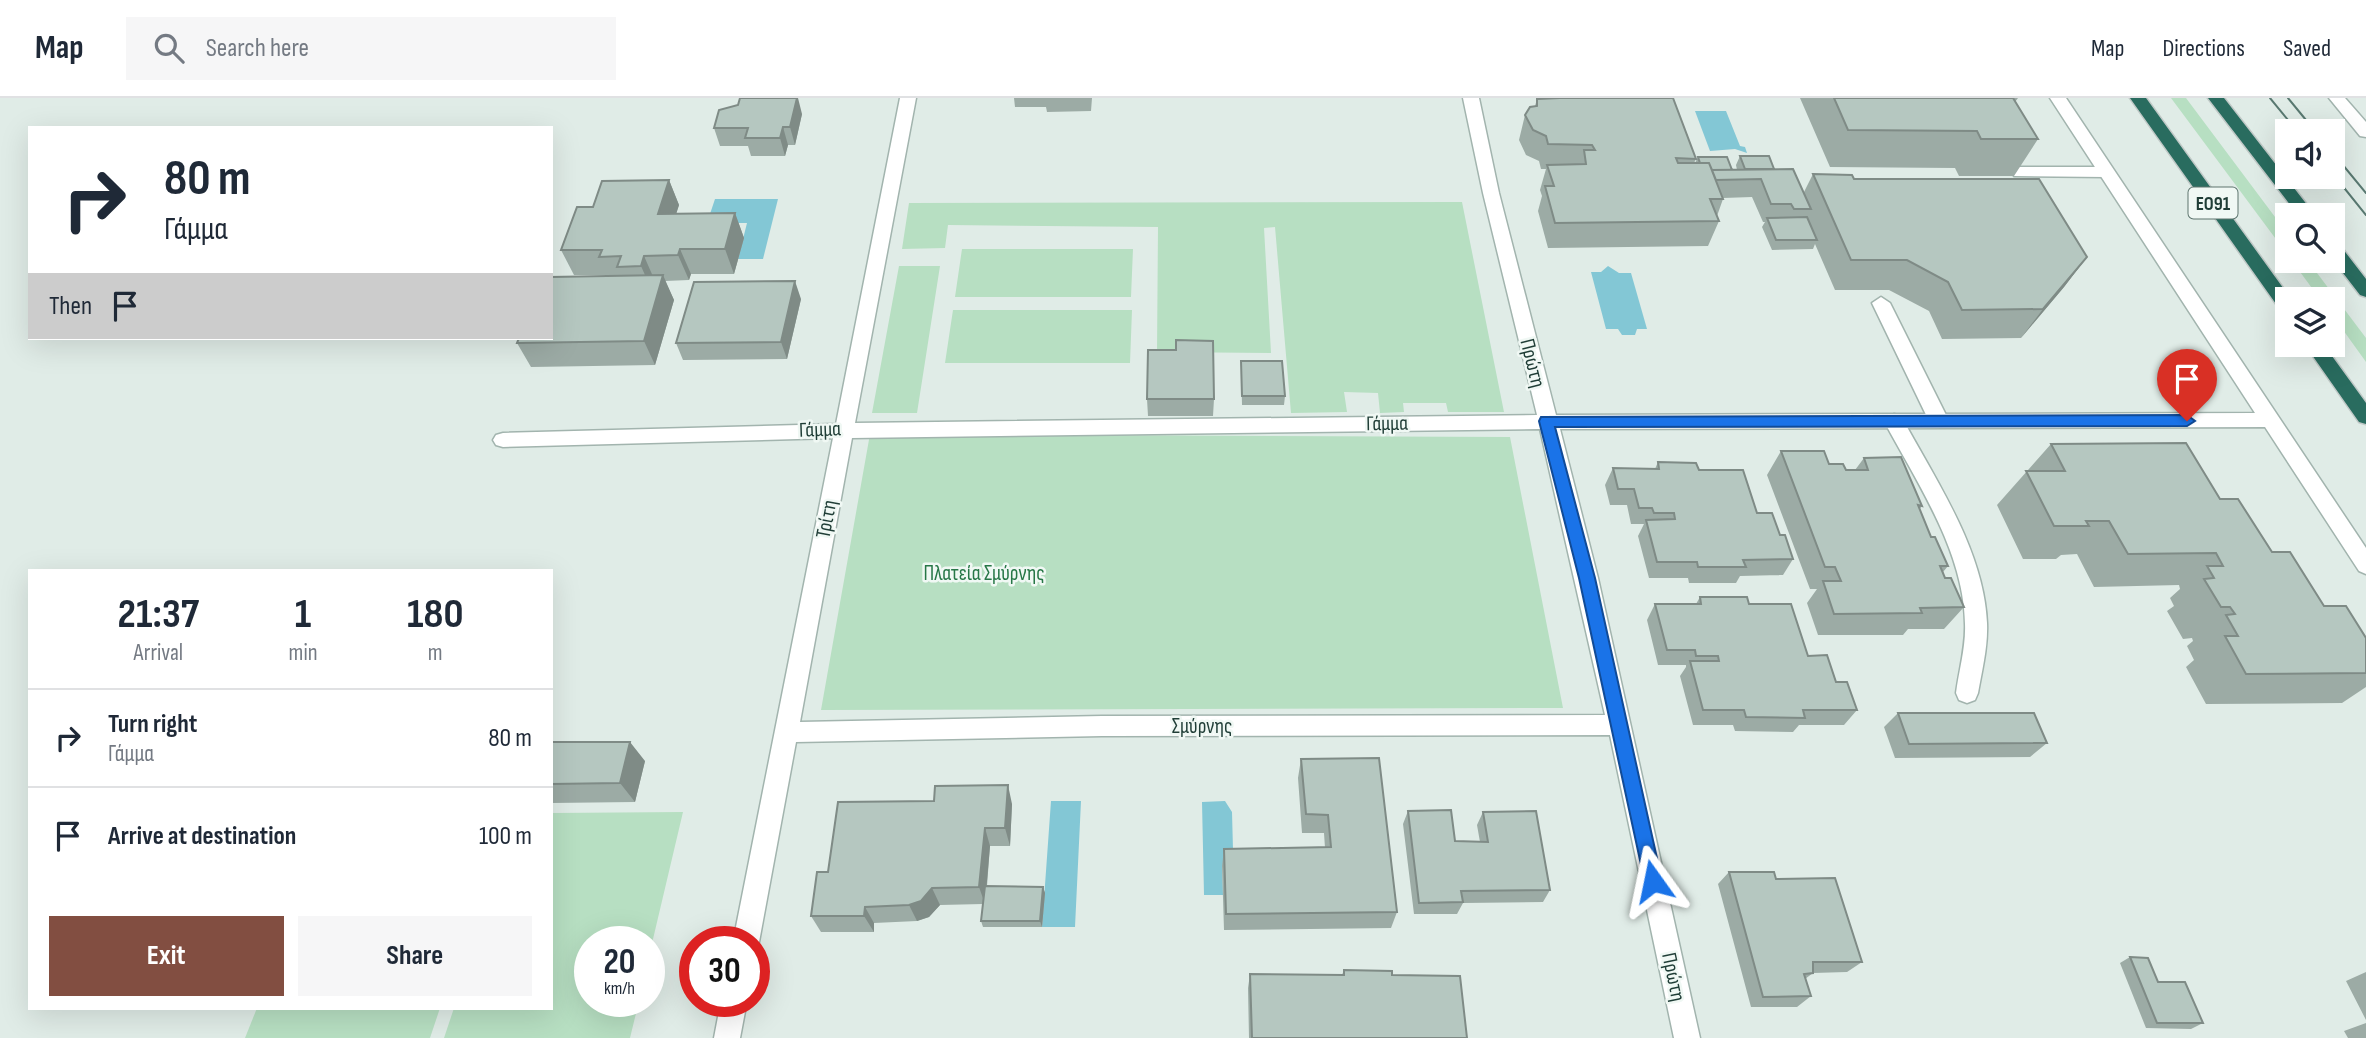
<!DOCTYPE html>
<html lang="en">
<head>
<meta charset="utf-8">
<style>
	:root { --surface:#fff; --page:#f6f6f7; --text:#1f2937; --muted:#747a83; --line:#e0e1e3; --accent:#824e41 }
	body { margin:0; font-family:"Sofia Sans Condensed",sans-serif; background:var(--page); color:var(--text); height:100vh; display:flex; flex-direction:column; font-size:26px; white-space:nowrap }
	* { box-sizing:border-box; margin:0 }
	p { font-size:23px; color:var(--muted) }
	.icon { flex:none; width:38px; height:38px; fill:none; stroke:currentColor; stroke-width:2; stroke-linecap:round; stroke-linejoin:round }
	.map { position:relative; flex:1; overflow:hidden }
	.panel { position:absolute; left:28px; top:471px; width:525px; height:441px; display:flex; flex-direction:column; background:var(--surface); border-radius:0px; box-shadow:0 7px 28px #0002 }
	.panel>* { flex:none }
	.hud { position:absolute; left:28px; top:28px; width:525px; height:214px; border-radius:0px; box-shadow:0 7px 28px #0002; background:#fff; color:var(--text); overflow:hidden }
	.controls { position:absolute; left:2275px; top:21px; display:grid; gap:14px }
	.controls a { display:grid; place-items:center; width:70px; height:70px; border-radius:0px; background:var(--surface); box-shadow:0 7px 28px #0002; font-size:35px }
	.speed { position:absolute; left:574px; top:828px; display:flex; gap:14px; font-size:35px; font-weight:700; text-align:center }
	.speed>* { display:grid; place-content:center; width:91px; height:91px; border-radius:50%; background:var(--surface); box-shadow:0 7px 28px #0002; line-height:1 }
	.speed small { font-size:18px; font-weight:400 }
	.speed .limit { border:10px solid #d22; background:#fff; color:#111 }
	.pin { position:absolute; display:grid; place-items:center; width:60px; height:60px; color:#fff; margin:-72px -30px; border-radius:50% 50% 50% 0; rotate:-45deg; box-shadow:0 0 7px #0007 }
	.pin .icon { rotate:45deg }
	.me { position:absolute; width:77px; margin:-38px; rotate:348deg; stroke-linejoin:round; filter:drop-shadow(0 0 5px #0008) }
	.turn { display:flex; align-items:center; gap:24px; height:147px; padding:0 21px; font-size:32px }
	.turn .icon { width:91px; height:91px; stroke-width:2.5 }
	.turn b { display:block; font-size:49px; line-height:60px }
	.then { display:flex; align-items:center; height:66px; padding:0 21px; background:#0003; gap:14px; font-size:26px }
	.eta { display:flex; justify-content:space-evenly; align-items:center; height:119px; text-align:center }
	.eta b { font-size:42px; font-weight:700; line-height:49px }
	.button { display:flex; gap:14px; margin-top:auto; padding:14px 21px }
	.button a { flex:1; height:80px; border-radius:0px; background:var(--accent); color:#fff; font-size:28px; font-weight:700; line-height:80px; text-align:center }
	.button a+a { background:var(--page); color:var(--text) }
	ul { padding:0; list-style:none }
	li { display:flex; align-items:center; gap:21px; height:98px; padding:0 21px; border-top:2px solid var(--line) }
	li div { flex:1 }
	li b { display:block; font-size:26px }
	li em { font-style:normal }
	header { display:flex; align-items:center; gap:42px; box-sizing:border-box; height:98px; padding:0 35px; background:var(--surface); border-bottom:2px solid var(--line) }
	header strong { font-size:33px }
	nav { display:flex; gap:38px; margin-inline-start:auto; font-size:24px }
	.search { width:490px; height:63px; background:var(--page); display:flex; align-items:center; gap:18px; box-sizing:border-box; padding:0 24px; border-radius:0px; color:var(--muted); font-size:26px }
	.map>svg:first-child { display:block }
</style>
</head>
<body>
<header>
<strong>Map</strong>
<div class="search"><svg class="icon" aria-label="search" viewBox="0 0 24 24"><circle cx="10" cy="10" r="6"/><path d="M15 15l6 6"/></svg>Search here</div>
<nav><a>Map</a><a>Directions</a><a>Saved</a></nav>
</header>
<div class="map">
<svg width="2366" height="940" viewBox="0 0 2366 940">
	<rect width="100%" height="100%" fill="#e0ece7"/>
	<!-- green -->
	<path fill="#b7dfc2" d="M2171,0h15l101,135v21z
		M1462,104l42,210h-56l-2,-9h-43l1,9 -24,1 -2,-20 -34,-1 3,20 -56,1 -16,-186 -11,1 7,125 -114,-1 1,-125 -210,-2 -3,23 -43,1 7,-46z
		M962,151h171l-2,48h-176z
		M2292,163h16l58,77v24l-33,-46v-17h-13z
		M899,168h41l-23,147h-45z
		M953,212h179l-2,53h-185z
		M870,336l640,3 53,271 -742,2z
		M683,714l-34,144v-14h-59v59h49l-9,37h-186l10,-30h97v-195z
		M257,910h183l-10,30h-185z"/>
	<!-- water -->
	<path fill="#83c7d5" d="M1695,13h31l14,35 5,1 2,6 -12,-4 -25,2z
		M715,101h63l-15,60h-25l9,-36h-40z
		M1608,168l11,7h12l16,56h-10l-2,6h-13l-4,-6h-12l-15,-57h10z
		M1051,703h30l-6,126h-33z
		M1225,703l7,11 1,38 -11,17 1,28h-19l-2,-93z"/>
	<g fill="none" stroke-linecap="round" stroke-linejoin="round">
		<defs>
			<path id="lane" d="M2020,69h86l8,5 -8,5 -92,-1v-8z
				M1881,199l9,6 59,118 -3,5h-14l-3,-5 -57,-118z
				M1894,316l7,2c34,63 83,134 86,207 1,24 -5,47 -9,70l-3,7 -8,3 -8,-3 -3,-7c3,-23 10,-46 9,-69 -1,-73 -48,-141 -81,-203z"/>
			<path id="street" d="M900,0h16l-61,325 682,-8 -54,-222 -20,-95h16l20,95 57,222 699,-2 -205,-315h16l300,450v26l-7,-3 -94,-144 -705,2 38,149 102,460h-26l-64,-303 -508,1 -306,6 -37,200 -5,9v-9h-21l100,-504 -330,9 -7,-2 -3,-5 3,-5 7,-2 333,-9zM1540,331l65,286 -503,1 -302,6 52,-284z
				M2329,0h16l21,24v15l-6,-1z
				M721,903h26l-7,37h-26z"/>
			<path id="highway" d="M2130,0h16l145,201h-4v14l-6,-2z
				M2208,0h16l91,117h-17z
				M2333,144l6,2 27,35v18l-6,-2 -27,-35z
				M2305,247h19l42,58v21l-7,-2z"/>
		</defs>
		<!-- lane casing -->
		<use href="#lane" stroke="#a2b4ae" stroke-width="3"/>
		<!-- street casing -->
		<use href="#street" stroke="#a2b4ae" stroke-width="3"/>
		<!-- highway casing -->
		<use href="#highway" stroke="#c0c9c7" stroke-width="3"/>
		<!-- lane -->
		<use href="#lane" fill="#fff" fill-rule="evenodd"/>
		<!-- street -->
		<use href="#street" fill="#fff" fill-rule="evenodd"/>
		<!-- highway -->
		<use href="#highway" fill="#296c5f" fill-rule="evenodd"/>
		<!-- tram -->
		<path stroke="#597971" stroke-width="2" d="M2270,0l27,33
			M2288,0l27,33
			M2333,55l33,40
			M2333,76l33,41"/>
	</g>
	<!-- wall -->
	<path fill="#9caba5" d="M1014,0h78l-1,13 -44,1 -1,-5h-31z
		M1553,0h120l23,61 -2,4h1l3,-6 34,13h5l-1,-5 4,-9 34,13 30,23 9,-18 41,5 233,78 -23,30 -43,51 -79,1 -13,-28 -40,-21h-54l-20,-46 -2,5 -41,1 -10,-23 3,-5h-2l-11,-25 -29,1v1l-6,17 2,5 -11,25 -160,2 -10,-37 4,-15 -2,-6 6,-21h-5l-2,-8 -13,-6 -7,-15 6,-25 10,-9 2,-7z
		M1800,0h218l-3,4 23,37 -24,37h-55l-4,-8 -125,-1z
		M802,16l-7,31h-7l-3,11h-34l-3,-10h-28l-6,-18z
		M669,82l10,25 -3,9 59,-1 9,25 -10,36h-43l-2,6 -24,1 9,19 -19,65 -124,2 -14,-24 91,-67v-1h-34l-13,-25 32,-43z
		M801,201l-14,60 -104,1 -7,-17z
		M1176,252l38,49 -1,17h-65l-1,-17z
		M1241,263l44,35 -1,9h-42z
		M2051,346l169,55 104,107 42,32v49l-24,16 -136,1 -20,-37 8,-7 -7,-14 6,-5 -1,-3 -9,1 -16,-28 7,-5 -4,-8 10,-9 -1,-4 -85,2 -17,-33 -16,1 -5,4h-33l-26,-54z
		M1781,353l48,13 17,6h9l9,-12 58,48 -3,4 12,27 17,29 -5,6 2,6 19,29 -20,22h-36l-5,6h-85l-11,-32 10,-14h-7l-43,-114z
		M1658,364l41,8 58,43 23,22 13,24 -10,16 -43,1 -4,7h-47l-1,-5h-39l-11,-42 6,-12h-13l-4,-19h-17l-5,-20 8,-17 42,1z
		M1700,499l49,7 87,78 21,28 -13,15h-45l-6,7 -58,-1 -2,-6h-40l-13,-49 6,-9v-2h-28l-11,-45 8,-16h41z
		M1898,615l149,30 -17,14 -135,1 -11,-31z
		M551,644l94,19 -10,41 -84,1z
		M1301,661l96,153 -6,16 -167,2 -2,-64 2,-17 101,-1 -1,-15h-22l-4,-55z
		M1012,706l-2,42h-20l-3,40 56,1 2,6 -3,34h-59l-2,-6 2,-17 -43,1 -11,12 -12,4 -43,2v9h-53l-10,-16 17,-44z
		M1408,713l47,30 25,1 -3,-17 6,-13 67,78 -7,12 -80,1 -6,11h-43l-11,-90z
		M1729,774l47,7 86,83 -15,10 -34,1 -8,6 6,17 -14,11h-46l-33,-123z
		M2130,859l73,66 -12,6 -45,-1 -26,-65z
		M1344,872l48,5 75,63h-218l-1,-50 2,-14 92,1z
		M2366,874v48l-20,-39z
		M2366,925v15h-18l-4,-7z"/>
	<!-- shaded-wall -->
	<path fill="#7f8b86" d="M797,0h1l4,16 -7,31 -5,-18z
		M783,29l5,18 -3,11 -5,-18z
		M669,82l10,25 -11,34 -10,-25z
		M735,115l9,25 -10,36 -9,-25z
		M680,151l11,25 -2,6 -11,-25z
		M644,158l11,25 -3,10 -11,-25z
		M2087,159l-23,30 -43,51 22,-29z
		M663,177l11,25 -19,65 -11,-24z
		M795,183l6,18 -14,60 -6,-17z
		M630,644l15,19 -10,41 -15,-19z
		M1008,687l4,19 -2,42 -5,-18z
		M985,730l5,18 -5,58 -6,-17z
		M1043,789l2,6 -3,34 -2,-6z
		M932,790l8,17 -11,12 -12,4 -8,-16z
		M865,809l9,16v9l-10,-16z"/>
	<!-- building -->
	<path fill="#b5c7c0" stroke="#7f8b86" stroke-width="2" d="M740,0h57l-7,29h-7l-3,11h-35l3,-10h-34l5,-18 19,-5z
		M1560,0h113l23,61 -20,-1 2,5h31l14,36h-13l9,22 -164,2 -10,-37h9l-7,-21 39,-1 -2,-14h11l-3,-5 -44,-1 -2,-8 -13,-6 -8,-15 5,-8 7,-1v-7z
		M1834,0h179l25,41h-57l-4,-8 -129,-1z
		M1740,58h29l5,13h-29z
		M1698,59h29l5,13h-20l-3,-7h-9z
		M1793,71l18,40h-17l-3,-5h-20l-10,-25 -45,1 -4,-10z
		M1813,76l39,1 2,4h185l48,78 -44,52 -81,1 -14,-28 -41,-22h-56z
		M669,82l-11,34 77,-1 -10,36h-45l-2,6 -34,1 -3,10 -24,1 4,-11 -22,1 3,-7h-41l16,-43h16l9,-26z
		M1807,119l10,23h-41l-9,-22z
		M663,177l-19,66 -127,2 2,-5h32v-61z
		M795,183l-14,61 -105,1 18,-61z
		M1176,242l37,1 1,58h-67l1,-49h28z
		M1241,263h41l3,35h-43z
		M2186,345l34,56h18l34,53h18l34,54h22l20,32v35l-120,1 -21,-38h13l-12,-21 9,-1 -5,-7h-9l-17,-28 10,-1 -7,-12h16l-7,-13 -88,1 -19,-33h-23l3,5h-35l-28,-55h39l-14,-27z
		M1781,353h43l5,13h14l3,6h22l-4,-12 37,-1 21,49 -4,-1 13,32h4l13,29h-8l5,12h6l13,29 -44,1 2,5 -88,1 -11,-33h18l-6,-14h-10z
		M1658,364l38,1 3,7h44l14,43h15l8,22h5l8,24 -50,1 3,7h-48l-1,-5h-40l-11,-42 29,-1 -1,-6h-20l-2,-5h-13l-5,-19h-16l-5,-21 46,1z
		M1700,499h47l2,7h42l17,52 19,-1 9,27h11l10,28h-54l2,8 -59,-1 -2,-7h-41l-13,-49h29l-1,-5h-22l-1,-6h-28l-12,-46h46z
		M1898,615h136l13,30 -138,1z
		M551,644h79l-10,41 -69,1z
		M1379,660l18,154 -171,2 -2,-65 107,-2 -3,-32 -22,-1 -5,-55z
		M1008,687l-3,43h-20l-6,59 -47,1 -11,13 -12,4 -44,2 -1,9h-53l6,-44h11l10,-70 96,-1 1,-15z
		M1451,712l4,31 33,1 -5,-30 53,-1 14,79 -89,1 2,11 -44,1 -11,-92z
		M1729,774h45l2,7 59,-1 27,84h-49v11l-9,1 7,22 -48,1z
		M985,788l58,1 -3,34h-59z
		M2130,859l18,1 10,24h27l18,41h-46z
		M1344,872l48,1v4l68,1 7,62h-215l-2,-64 94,1z"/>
	<!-- route -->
	<path fill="#1a73e8" stroke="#114b97" stroke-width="2" d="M2187,317l8,6 -8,5 -632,1 40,151 67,303 -3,7 -6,2 -7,-2 -67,-310 -40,-157 2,-4z"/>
	<g text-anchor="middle" stroke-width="5" stroke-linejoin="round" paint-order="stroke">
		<!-- shield labels -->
		<rect fill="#f0f8f4" stroke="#5e756f" stroke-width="2" x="2188.5" y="89.5" width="49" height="31" rx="5"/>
		<g font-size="19" font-weight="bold" fill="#1f3d36">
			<text x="2213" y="112">ΕΟ91</text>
		</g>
		<!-- street labels -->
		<g font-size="21" fill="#1f3d36" stroke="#f0f8f4">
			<text transform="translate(1533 265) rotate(76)" y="7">Πρώτη</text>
			<text transform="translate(1387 325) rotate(-1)" y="7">Γάμμα</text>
			<text transform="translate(820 331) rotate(-2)" y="7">Γάμμα</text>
			<text transform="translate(826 421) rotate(-79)" y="7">Τρίτη</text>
			<text x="1202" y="635">Σμύρνης</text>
			<text transform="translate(1674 879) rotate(78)" y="7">Πρώτη</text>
		</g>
		<!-- park labels -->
		<g font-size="21" fill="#277747" stroke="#f0f8f4">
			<text x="984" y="482">Πλατεία Σμύρνης</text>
		</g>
	</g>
</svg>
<div class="controls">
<a><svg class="icon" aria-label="sound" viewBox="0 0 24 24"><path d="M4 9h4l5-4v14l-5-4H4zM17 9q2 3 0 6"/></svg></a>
<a><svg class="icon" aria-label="search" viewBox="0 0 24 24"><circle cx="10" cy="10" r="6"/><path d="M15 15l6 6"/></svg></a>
<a><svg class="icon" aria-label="layers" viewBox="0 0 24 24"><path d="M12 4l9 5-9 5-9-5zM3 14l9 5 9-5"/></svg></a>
</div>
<div class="speed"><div>20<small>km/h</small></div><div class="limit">30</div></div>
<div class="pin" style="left:2187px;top:323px;background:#d93025"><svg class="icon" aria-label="arrive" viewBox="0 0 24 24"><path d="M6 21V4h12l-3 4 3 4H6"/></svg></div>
<svg class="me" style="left:1653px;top:783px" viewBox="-20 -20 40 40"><path d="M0-17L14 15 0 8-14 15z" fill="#1a73e8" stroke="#fff" stroke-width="4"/></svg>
<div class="hud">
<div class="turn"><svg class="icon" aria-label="right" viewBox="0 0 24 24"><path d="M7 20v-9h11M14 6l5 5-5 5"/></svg><div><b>80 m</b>Γάμμα</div></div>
<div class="then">Then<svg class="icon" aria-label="arrive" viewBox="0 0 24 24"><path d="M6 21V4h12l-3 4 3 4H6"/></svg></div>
</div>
<section class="panel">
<div class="eta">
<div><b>21:37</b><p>Arrival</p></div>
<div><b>1</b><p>min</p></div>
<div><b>180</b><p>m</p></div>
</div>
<ul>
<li><svg class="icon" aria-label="right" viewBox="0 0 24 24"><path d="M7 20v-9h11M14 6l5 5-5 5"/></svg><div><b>Turn right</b><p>Γάμμα</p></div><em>80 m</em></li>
<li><svg class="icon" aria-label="arrive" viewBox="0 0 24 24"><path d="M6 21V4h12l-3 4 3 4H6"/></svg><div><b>Arrive at destination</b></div><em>100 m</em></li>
</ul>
<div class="button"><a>Exit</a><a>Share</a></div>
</section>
</div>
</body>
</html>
